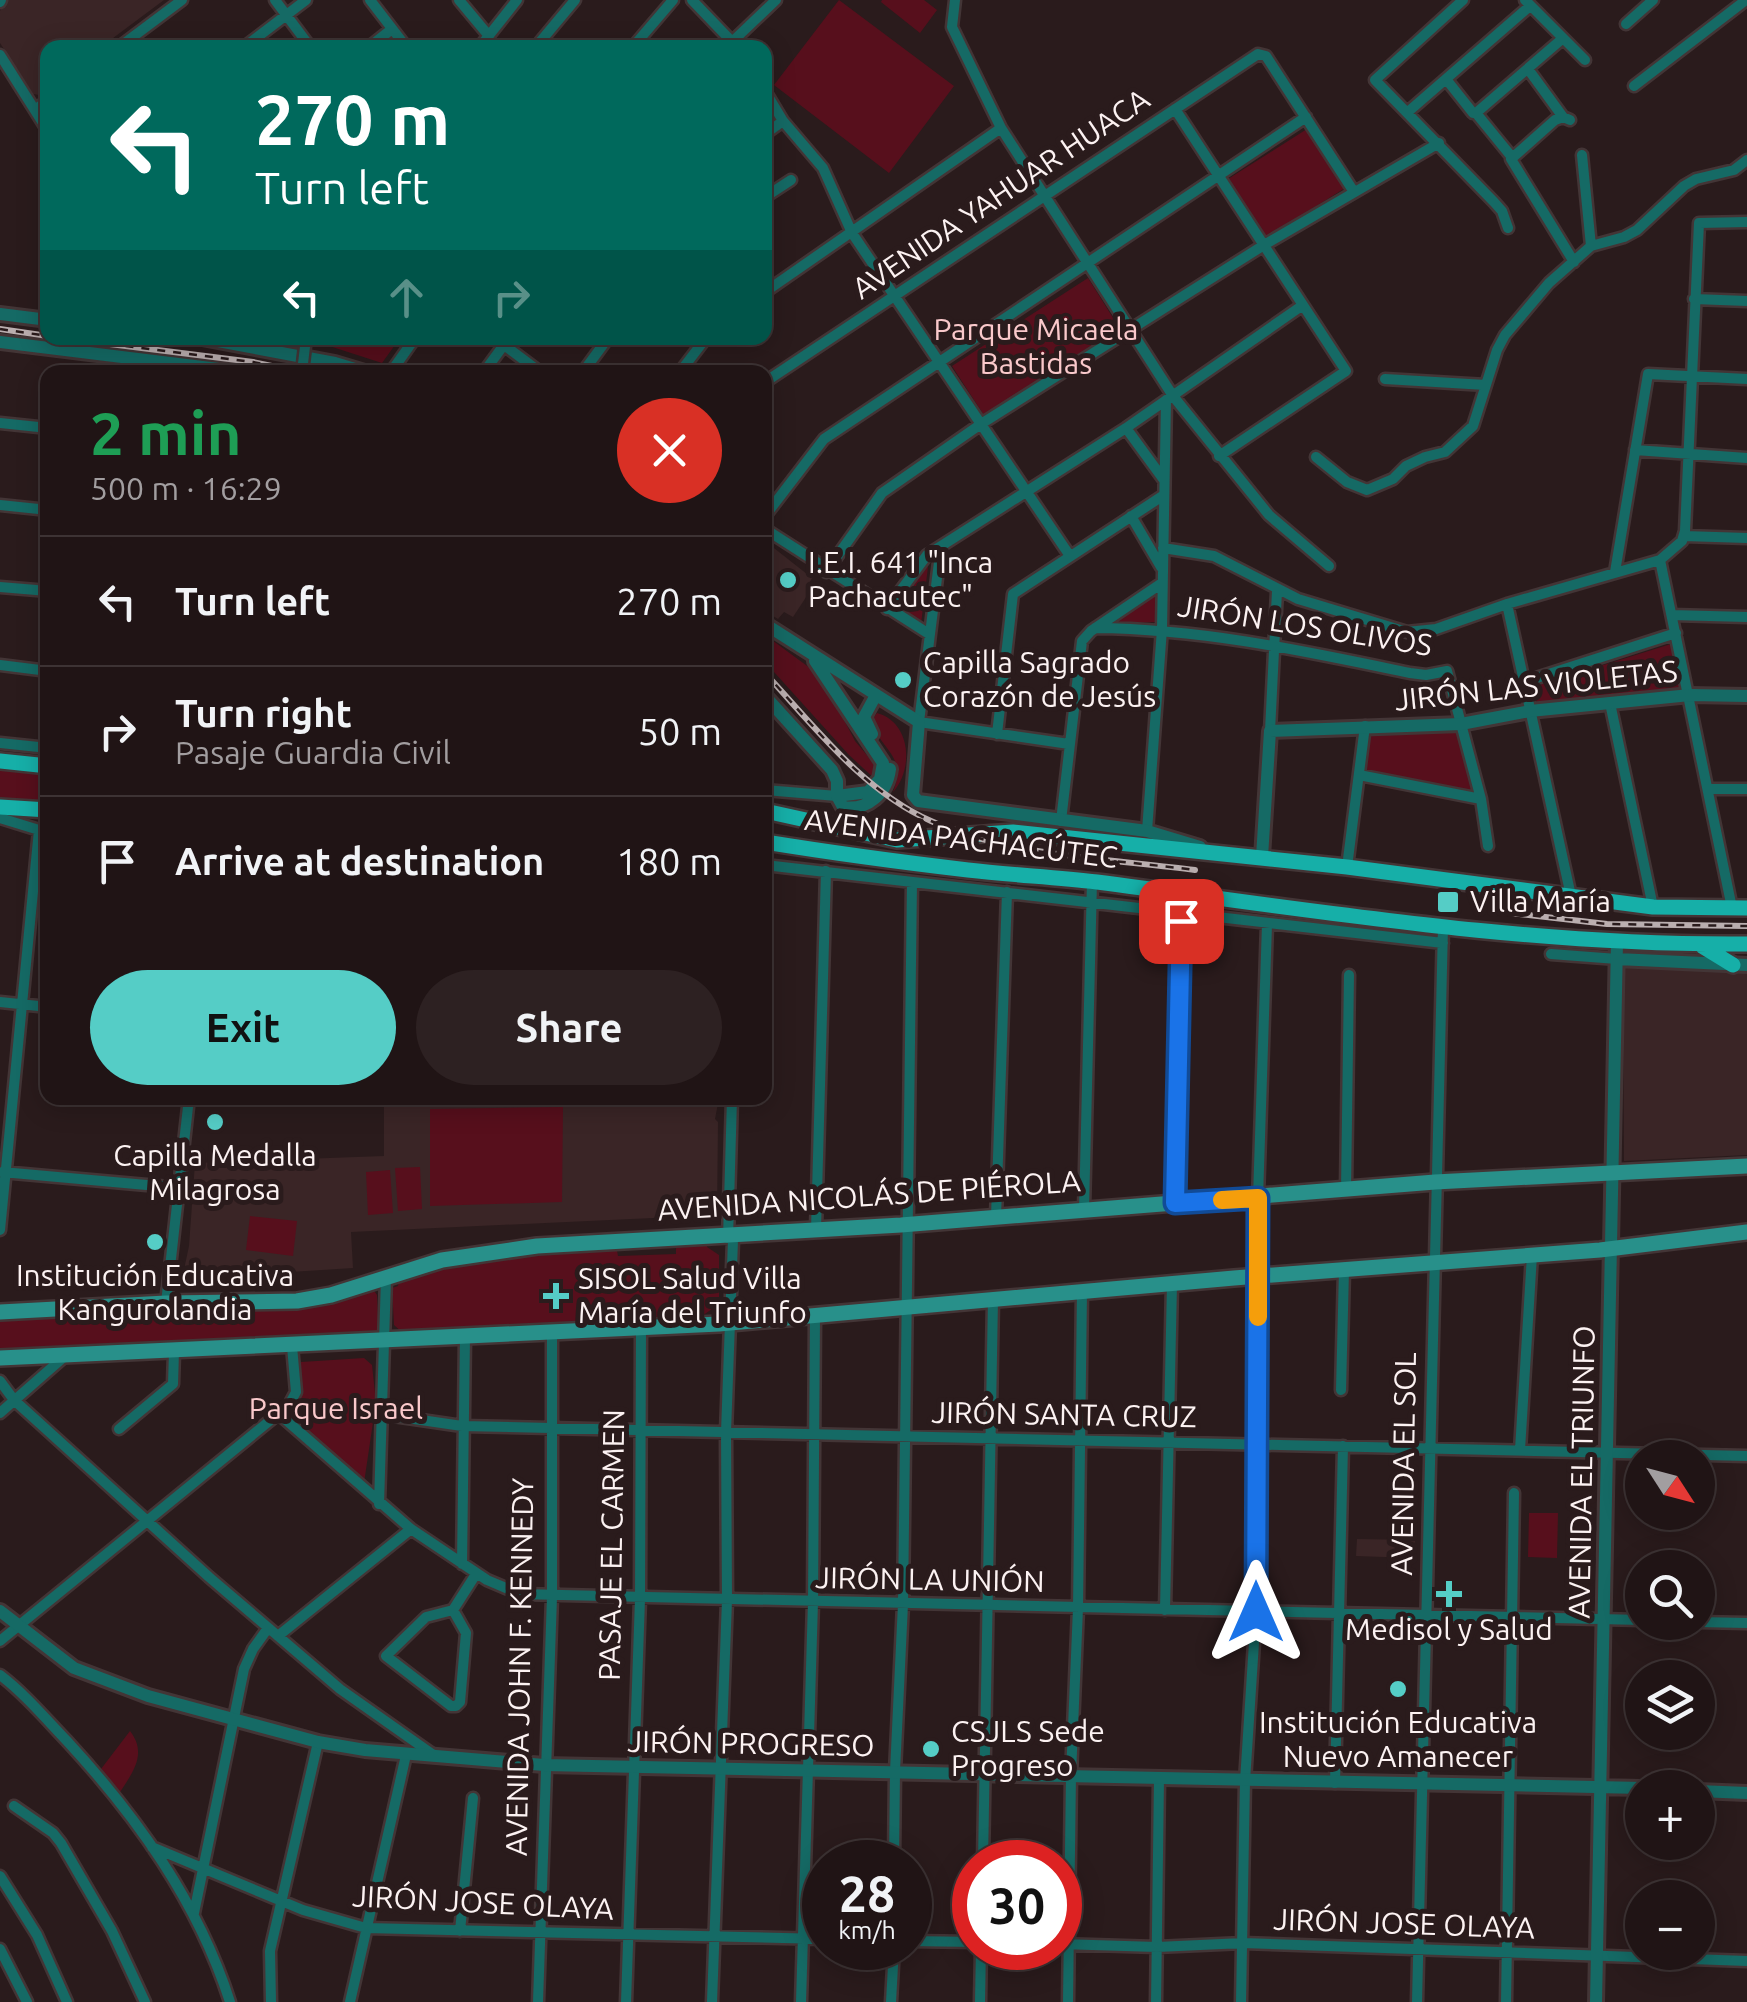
<!DOCTYPE html>
<html lang="en">
<head>
<meta charset="utf-8">
<style>
	:root { --surface:#201415; --page:#2d2122; --text:#f1f3f6; --muted:#a29ea0; --line:#3d3334; --accent:#55cdc6 }
	body { margin:0; font-family:Ubuntu,sans-serif; background:var(--page); color:var(--text); height:100vh; display:flex; flex-direction:column; font-size:38px; white-space:nowrap }
	* { box-sizing:border-box; margin:0 }
	p { font-size:32px; color:var(--muted) }
	.icon { flex:none; width:55px; height:55px; fill:none; stroke:currentColor; stroke-width:2; stroke-linecap:round; stroke-linejoin:round }
	.map { position:relative; flex:1; overflow:hidden }
	.details { position:absolute; left:40px; top:365px; width:732px; height:740px; display:flex; flex-direction:column; background:var(--surface); border-radius:20px; box-shadow:0 5px 25px #0003,0 0 0 2px var(--line) }
	.details>* { flex:none }
	.guide { position:absolute; left:40px; top:40px; width:732px; height:305px; border-radius:20px; box-shadow:0 5px 25px #0003,0 0 0 2px var(--line); background:#00695c; color:#fff; overflow:hidden }
	.needle { width:65px; rotate:126deg }
	.fabs { position:absolute; left:1625px; top:1440px; display:grid; gap:20px }
	.fabs a { display:grid; place-items:center; width:90px; height:90px; border-radius:50%; background:var(--surface); box-shadow:0 5px 25px #0003,0 0 0 2px var(--line); font-size:50px }
	.speed { position:absolute; left:802px; top:1840px; display:flex; gap:20px; font-size:50px; font-weight:700; text-align:center }
	.speed>* { display:grid; place-content:center; width:130px; height:130px; border-radius:50%; background:var(--surface); box-shadow:0 5px 25px #0003,0 0 0 2px var(--line); line-height:1 }
	.speed small { font-size:25px; font-weight:400 }
	.speed .limit { border:15px solid #d22; background:#fff; color:#111 }
	.pin { position:absolute; display:grid; place-items:center; width:85px; height:85px; color:#fff; margin:-42px; border-radius:20px; box-shadow:0 5px 15px #0006 }
	.me { position:absolute; width:110px; margin:-55px; rotate:0deg; stroke-linejoin:round; filter:drop-shadow(0 0 8px #0008) }
	.turn { display:flex; align-items:center; gap:35px; height:210px; padding:0 50px; font-size:45px }
	.turn .icon { width:130px; height:130px; stroke-width:2.5 }
	.turn b { display:block; font-size:70px; line-height:85px }
	.lanes { display:flex; align-items:center; height:95px; padding:0 50px; background:#0003; justify-content:center; gap:50px; direction:ltr }
	.lanes .off { opacity:.35 }
	.round { display:grid; place-items:center; flex:none; width:105px; height:105px; border-radius:52px; background:var(--page) }
	.overview { display:flex; align-items:center; justify-content:space-between; height:170px; padding:0 50px }
	h1 { font-size:60px; font-weight:700; line-height:75px; color:#1e9e55 }
	.primary-button { display:flex; gap:20px; margin-top:auto; padding:20px 50px }
	.primary-button a { flex:1; height:115px; border-radius:60px; background:var(--accent); color:#111; font-size:40px; font-weight:700; line-height:115px; text-align:center }
	.primary-button a+a { background:var(--page); color:var(--text) }
	ul { padding:0; list-style:none }
	li { display:flex; align-items:center; gap:30px; height:130px; padding:0 50px; border-top:2px solid var(--line) }
	li div { flex:1 }
	li b { display:block; font-size:38px }
	li em { font-style:normal }
	.map>svg:first-child { display:block }
</style>
</head>
<body>
<div class="map">
<svg width="1747" height="2002" viewBox="0 0 1747 2002">
	<rect width="100%" height="100%" fill="#2a1b1c"/>
	<!-- built -->
	<path fill="#3a2526" d="M6,0h158l-63,47 -53,1 -1,40 -8,7 -6,-1 -33,-51v-32z
		M765,541l47,37 -2,4 4,3 -21,32 -9,-5 -6,7 -13,-8z
		M1747,964v191l-123,6 -1,-194z
		M384,1098h335l-4,21 3,3 -1,93 -366,17 2,36 -171,11 7,-33 6,-83 189,-7z
		M1357,1539l58,1 -1,18 -58,-2z"/>
	<!-- green -->
	<path fill="#570f1c" d="M839,0l115,86 -65,87 -115,-88z
		M882,0h42l13,10 -17,23 -39,-31z
		M1307,129l38,59 -79,50 -38,-59z
		M1088,278l32,51 -135,88 -33,-51z
		M321,338h79l-18,25 -62,-20z
		M925,566l3,1 -7,57 -28,-14z
		M1156,594v28l-47,2z
		M765,635l49,36 13,16 28,54 22,26v14l-28,-26 -84,-93z
		M1671,644l10,49 -144,11 -4,-17z
		M877,713c34,9 37,56 16,79 16,-40 -18,-43 -20,-74z
		M1458,730l18,64 -113,-23 6,-40z
		M0,768l47,6v27l-47,-3z
		M563,1107l-1,95 -132,4v-97z
		M420,1167l2,42 -24,2 -3,-43z
		M390,1170l3,43 -25,2 -2,-43z
		M250,1216l47,5 -4,35 -47,-6z
		M707,1240v7l12,8v49l-17,12 -298,18 -10,-9 -2,-37 6,-2 1,-7c72,-16 144,-28 217,-34l2,11 58,-2v-12z
		M372,1288l5,7 2,39 -379,22v-38z
		M364,1358l8,7 4,37 -12,81 -75,-64 11,-22 1,-35z
		M1529,1513h29l-1,45 -29,-1z
		M130,1731c17,22 4,40 -10,61l-19,-23z"/>
	<g fill="none" stroke-linecap="round" stroke-linejoin="round">
		<defs>
			<path id="minor" d="M275,0l36,48
				M370,0l37,48
				M459,0l30,36
				M692,0l46,48
				M955,0l-3,27 49,101 172,268 96,119 60,51
				M1463,0l-88,80 119,122 8,9 6,17
				M1525,0l60,60
				M0,2l1,-2
				M1626,24l27,-24
				M734,40l42,-40
				M118,48l64,-48
				M243,48l63,-48
				M368,48l24,-19
				M479,48l38,-48
				M535,48l40,-48
				M632,48l41,-48
				M0,55l48,76
				M1528,69l35,48
				M1446,79l27,34h3l86,-74
				M1634,86l112,-86
				M765,91l18,30 40,47 29,65 218,323
				M1175,109l171,262 -127,85
				M35,110l13,-10
				M1409,111l121,-105
				M1476,113l35,43
				M1570,120l-7,-3 -8,3 -44,39 63,103
				M765,134l18,-13
				M1582,155l9,91
				M765,197l26,-17
				M765,292l236,-164
				M1694,299l53,2
				M504,345l36,27
				M391,372l24,-34
				M484,372l25,-34
				M583,372l25,-34
				M680,372l26,-34
				M1385,379l101,6
				M765,382l493,-328 8,2 88,136
				M0,423l48,5
				M1126,428l38,52
				M1635,450l112,8
				M1316,457l31,25 20,8 26,-11 13,-13 19,-9 20,-5 28,-26 24,-76 8,-15 44,-52 42,-37 33,-9 13,-7 47,-44 12,-7 38,-9 13,-10
				M0,505l48,5
				M765,516l59,-77 482,-322
				M1131,516l30,51
				M765,529l164,105
				M1684,536l63,2
				M941,546l-22,176 150,22
				M1163,548l51,8 84,43 109,33 29,-3 71,-25 153,-44
				M826,572l56,-79 99,-69 283,-179 175,-102
				M1615,572l33,-198 99,5
				M0,587l48,4
				M1507,604l64,292
				M887,609l40,-54 199,-127 177,-123
				M1672,615l75,2
				M1095,628c109,1 209,23 315,45l16,2 21,-4 34,128 7,47
				M0,665l48,6
				M1524,682l152,-49
				M1610,703l43,204
				M1270,731l7,-140
				M997,734l16,-140 151,-99
				M0,743l48,5
				M1359,775l122,24
				M1710,789h37
				M765,790l72,6
				M0,818l39,12 -39,400
				M1061,821l21,-180 9,-10 71,-48
				M1147,831l15,-202 4,-229
				M765,865l678,78
				M1347,867l18,-141
				M1732,908l-72,-348 22,-19 3,-10 14,-308 48,-1
				M1551,954l66,5
				M0,1002l48,5
				M2,1172l178,16
				M1346,1190l3,-215
				M1175,1203l6,-292
				M1084,1210l8,-329
				M996,1217l11,-325
				M816,1229l10,-358
				M728,1238l4,-140
				M166,1303l23,-205
				M0,1381l14,19 195,177 131,112 95,67
				M1341,1390l3,-120
				M0,1413l65,-57
				M279,1414l132,115 76,51 33,14 1122,26
				M380,1414l82,12 1285,30
				M119,1429l54,-45 1,-32
				M1520,1450l12,-195
				M379,1504l7,-226
				M462,1564l3,-227
				M453,1610l13,23 -6,69 -4,4h-5l-65,-50 40,-39 27,-7 23,-36
				M1165,1610l7,-326
				M1698,1622l49,1
				M278,1636l133,-107
				M0,1641l289,-236 7,-13 -4,-46
				M0,1675c25,19 45,43 67,66 70,76 131,161 163,261
				M1335,1783l8,-337
				M14,1806l39,27 8,10 51,88 33,71
				M152,1847l151,63 63,18 459,11
				M894,1862l1,-91 8,-167 9,-722
				M983,1862l10,-563
				M0,1876l37,59 30,67
				M194,1913l50,-244 9,-20 15,-21
				M460,1931l13,-133
				M910,1941l65,1
				M1060,1944l97,3 86,-4 504,18
				M0,1949l27,53
				M271,2002l-1,-51 48,-209
				M350,2002l56,-247
				M538,2002l14,-405v-263
				M626,2002l14,-403 1,-270
				M712,2002l15,-402 -1,-168 7,-192 -4,-7
				M801,2002l12,-400 2,-286
				M891,2002l3,-54
				M980,2002l1,-54
				M1068,2002l3,-227 7,-167 4,-317
				M1156,2002l3,-222
				M1241,2002l4,-221 11,-169 2,-414 9,-274
				M1417,2002l26,-1075
				M1506,2002l8,-509"/>
			<path id="tertiary" d="M0,314l48,6
				M202,338l133,25 30,9
				M0,342l243,30
				M765,624l154,98 -6,73 5,6 229,30 53,16
				M815,661l68,102 -3,16 -12,13 -31,4
				M765,696l67,74 5,11v15
				M872,734l-8,-17 12,-22
				M837,796l6,11c25,4 44,-14 47,-38
				M1262,857l8,-126 191,-7 69,-13 160,-16 57,1
				M1617,959l130,6
				M0,1611l74,57 74,28 170,46 47,8 179,15 1098,23
				M1698,1791l49,2
				M1596,2002l21,-1060"/>
			<path id="secondary" d="M0,1312l166,-9 131,-2 34,-6 111,-35 95,-14 364,-21 534,-43 312,-16
				M0,1358l719,-34 515,-46 366,-28 147,-18"/>
			<path id="primary" d="M0,761l48,5
				M0,807l48,3
				M765,811l132,29 116,-8 334,35 306,40 94,1
				M765,842c68,11 135,20 203,28 43,5 86,7 129,12 216,28 431,64 650,62
				M1702,946l31,19"/>
		</defs>
		<!-- minor casing -->
		<use href="#minor" stroke="#433536" stroke-width="15"/>
		<!-- tertiary casing -->
		<use href="#tertiary" stroke="#433536" stroke-width="18"/>
		<!-- secondary casing -->
		<use href="#secondary" stroke="#433536" stroke-width="20"/>
		<!-- primary casing -->
		<use href="#primary" stroke="#433536" stroke-width="20"/>
		<!-- minor -->
		<use href="#minor" stroke="#156a65" stroke-width="10"/>
		<!-- tertiary -->
		<use href="#tertiary" stroke="#156a65" stroke-width="12"/>
		<!-- secondary -->
		<use href="#secondary" stroke="#28908a" stroke-width="15"/>
		<!-- primary -->
		<use href="#primary" stroke="#16afa8" stroke-width="15"/>
		<defs>
			<path id="rail" d="M0,329l48,7
				M62,338l191,24 48,10
				M765,673c49,53 98,118 166,148 77,35 180,38 264,49
				M1501,912l106,12 140,2"/>
		</defs>
		<!-- rail casing -->
		<use href="#rail" stroke="#baaeaf" stroke-width="6"/>
		<!-- rail -->
		<use href="#rail" stroke="#2a1b1c" stroke-width="2.5" stroke-dasharray="8" stroke-linecap="butt"/>
		<defs>
			<path id="minor-bridge" d="M302,372l4,-34"/>
		</defs>
		<!-- minor-bridge casing -->
		<use href="#minor-bridge" stroke="#433536" stroke-width="15" stroke-linecap="butt"/>
		<!-- minor-bridge -->
		<use href="#minor-bridge" stroke="#156a65" stroke-width="10"/>
	</g>
	<g fill="none" stroke-linecap="round" stroke-linejoin="round">
		<defs>
			<path id="route" d="M1181,921l-6,282 83,-5 -2,414"/>
		</defs>
		<!-- route casing -->
		<use href="#route" stroke="#114b97" stroke-width="25"/>
		<!-- route -->
		<use href="#route" stroke="#1a73e8" stroke-width="18"/>
		<!-- slow -->
		<path stroke="#f59e0b" stroke-width="18" d="M1222,1200l36,-2v119"/>
	</g>
	<!-- markers -->
	<g fill="#55cdc6" stroke="#2a1b1c" stroke-width="4">
		<circle cx="788" cy="580" r="10"/>
		<circle cx="903" cy="680" r="10"/>
		<rect x="1436" y="890" width="24" height="24" rx="5"/>
		<circle cx="215" cy="1122" r="10"/>
		<circle cx="155" cy="1242" r="10"/>
		<path d="M551 1281h10v10h10v10h-10v10h-10v-10h-10v-10h10z"/>
		<path d="M1444 1579h10v10h10v10h-10v10h-10v-10h-10v-10h10z"/>
		<circle cx="1398" cy="1689" r="10"/>
		<circle cx="931" cy="1749" r="10"/>
	</g>
	<g text-anchor="middle" stroke-width="10" stroke-linejoin="round" paint-order="stroke">
		<!-- street labels -->
		<g font-size="30" fill="#fcf2f2" stroke="#2a1b1c">
			<text transform="translate(1001 194) rotate(-34)" y="10">AVENIDA YAHUAR HUACA</text>
			<text transform="translate(1305 626) rotate(9)" y="10">JIRÓN LOS OLIVOS</text>
			<text transform="translate(1536 686) rotate(-6)" y="10">JIRÓN LAS VIOLETAS</text>
			<text transform="translate(961 839) rotate(7)" y="10">AVENIDA PACHACÚTEC</text>
			<text transform="translate(869 1196) rotate(-4)" y="10">AVENIDA NICOLÁS DE PIÉROLA</text>
			<text transform="translate(1064 1415) rotate(1)" y="10">JIRÓN SANTA CRUZ</text>
			<text transform="translate(1404 1464) rotate(-89)" y="10">AVENIDA EL SOL</text>
			<text transform="translate(1582 1472) rotate(-89)" y="10">AVENIDA EL TRIUNFO</text>
			<text transform="translate(612 1545) rotate(-89)" y="10">PASAJE EL CARMEN</text>
			<text transform="translate(930 1580) rotate(1)" y="10">JIRÓN LA UNIÓN</text>
			<text transform="translate(520 1667) rotate(-89)" y="10">AVENIDA JOHN F. KENNEDY</text>
			<text transform="translate(751 1744) rotate(1)" y="10">JIRÓN PROGRESO</text>
			<text transform="translate(483 1903) rotate(3)" y="10">JIRÓN JOSE OLAYA</text>
			<text transform="translate(1404 1924) rotate(2)" y="10">JIRÓN JOSE OLAYA</text>
		</g>
		<!-- park labels -->
		<g font-size="30" fill="#fac9cb" stroke="#2a1b1c">
			<text x="1036" y="340">Parque Micaela<tspan x="1036" dy="34">Bastidas</tspan></text>
			<text x="336" y="1419">Parque Israel</text>
		</g>
		<!-- poi labels -->
		<g font-size="30" fill="#fcf2f2" stroke="#2a1b1c" text-anchor="start">
			<text x="808" y="573">I.E.I. 641 "Inca<tspan x="808" dy="34">Pachacutec"</tspan></text>
			<text x="923" y="673">Capilla Sagrado<tspan x="923" dy="34">Corazón de Jesús</tspan></text>
			<text x="1470" y="912">Villa María</text>
			<text x="215" y="1166" text-anchor="middle">Capilla Medalla<tspan x="215" dy="34">Milagrosa</tspan></text>
			<text x="155" y="1286" text-anchor="middle">Institución Educativa<tspan x="155" dy="34">Kangurolandia</tspan></text>
			<text x="578" y="1289">SISOL Salud Villa<tspan x="578" dy="34">María del Triunfo</tspan></text>
			<text x="1449" y="1640" text-anchor="middle">Medisol y Salud</text>
			<text x="1398" y="1733" text-anchor="middle">Institución Educativa<tspan x="1398" dy="34">Nuevo Amanecer</tspan></text>
			<text x="951" y="1742">CSJLS Sede<tspan x="951" dy="34">Progreso</tspan></text>
		</g>
	</g>
</svg>
<div class="fabs">
<a><svg class="needle" viewBox="-14 -14 28 28"><path d="M0-13l5 13h-10z" fill="#e53935"/><path d="M0 13l5-13h-10z" fill="#a29ea0"/></svg></a>
<a><svg class="icon" aria-label="search" viewBox="0 0 24 24"><circle cx="10" cy="10" r="6"/><path d="M15 15l6 6"/></svg></a>
<a><svg class="icon" aria-label="layers" viewBox="0 0 24 24"><path d="M12 4l9 5-9 5-9-5zM3 14l9 5 9-5"/></svg></a>
<a>+</a>
<a>−</a>
</div>
<div class="speed"><div>28<small>km/h</small></div><div class="limit">30</div></div>
<div class="pin" style="left:1181px;top:921px;background:#d93025"><svg class="icon" aria-label="arrive" viewBox="0 0 24 24"><path d="M6 21V4h12l-3 4 3 4H6"/></svg></div>
<svg class="me" style="left:1256px;top:1612px" viewBox="-20 -20 40 40"><path d="M0-17L14 15 0 8-14 15z" fill="#1a73e8" stroke="#fff" stroke-width="4"/></svg>
<div class="guide">
<div class="turn"><svg class="icon" aria-label="left" viewBox="0 0 24 24"><path d="M17 20v-9H6M10 6l-5 5 5 5"/></svg><div><b>270 m</b>Turn left</div></div>
<div class="lanes"><svg class="icon" aria-label="left" viewBox="0 0 24 24"><path d="M17 20v-9H6M10 6l-5 5 5 5"/></svg><svg class="icon off" aria-label="ahead" viewBox="0 0 24 24"><path d="M12 20V5M6 11l6-6 6 6"/></svg><svg class="icon off" aria-label="right" viewBox="0 0 24 24"><path d="M7 20v-9h11M14 6l5 5-5 5"/></svg></div>
</div>
<section class="details">
<div class="overview"><div><h1>2 min</h1><p>500 m · 16:29</p></div><a class="round" style="background:#d93025;color:#fff"><svg class="icon" aria-label="close" viewBox="0 0 24 24"><path d="M6 6l12 12M18 6L6 18"/></svg></a></div>
<ul>
<li><svg class="icon" aria-label="left" viewBox="0 0 24 24"><path d="M17 20v-9H6M10 6l-5 5 5 5"/></svg><div><b>Turn left</b></div><em>270 m</em></li>
<li><svg class="icon" aria-label="right" viewBox="0 0 24 24"><path d="M7 20v-9h11M14 6l5 5-5 5"/></svg><div><b>Turn right</b><p>Pasaje Guardia Civil</p></div><em>50 m</em></li>
<li><svg class="icon" aria-label="arrive" viewBox="0 0 24 24"><path d="M6 21V4h12l-3 4 3 4H6"/></svg><div><b>Arrive at destination</b></div><em>180 m</em></li>
</ul>
<div class="primary-button"><a>Exit</a><a>Share</a></div>
</section>
</div>
</body>
</html>
